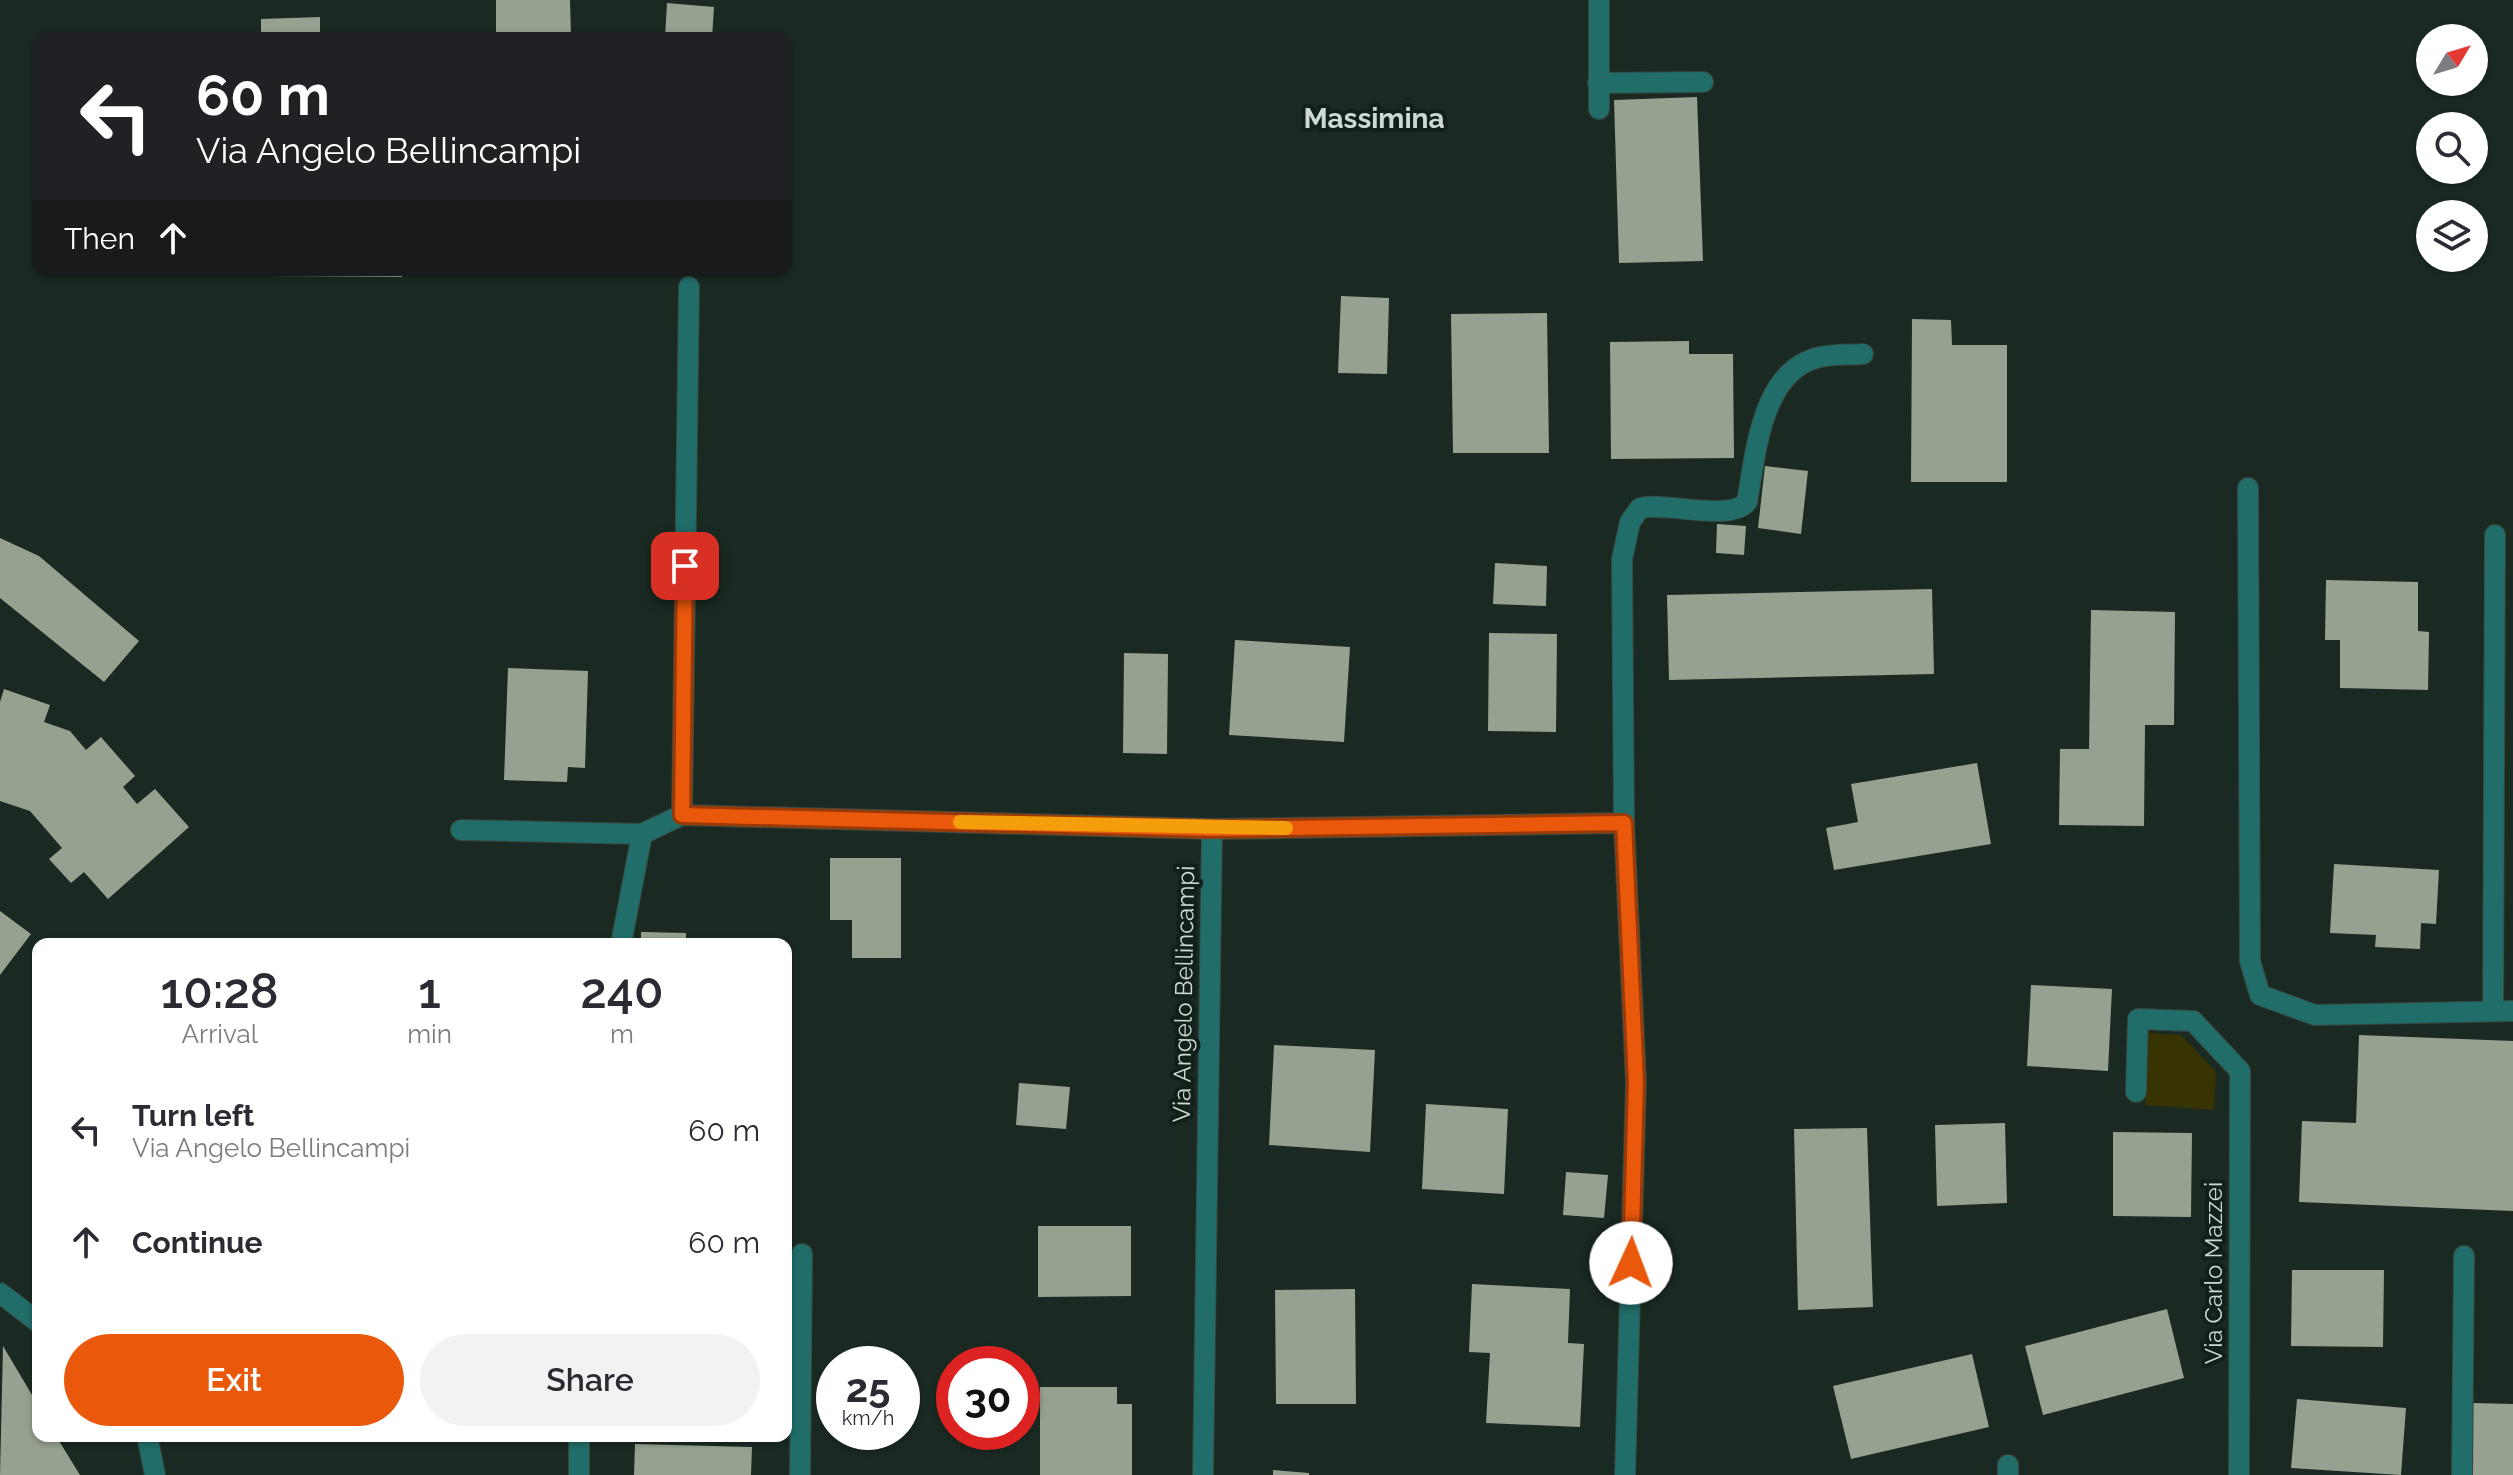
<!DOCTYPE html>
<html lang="en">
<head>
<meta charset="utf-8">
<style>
	:root { --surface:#fff; --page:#f2f2f3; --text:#2b2b33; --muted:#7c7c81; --accent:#ea580c }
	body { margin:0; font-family:Raleway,sans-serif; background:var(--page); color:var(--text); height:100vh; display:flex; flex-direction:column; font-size:30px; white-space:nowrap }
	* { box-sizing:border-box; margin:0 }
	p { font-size:26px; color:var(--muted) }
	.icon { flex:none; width:44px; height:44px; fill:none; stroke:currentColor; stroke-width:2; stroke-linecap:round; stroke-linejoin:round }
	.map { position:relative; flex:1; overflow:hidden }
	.details { position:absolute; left:32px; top:938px; width:760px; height:504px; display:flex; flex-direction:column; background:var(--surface); border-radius:16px; box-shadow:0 2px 6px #0004 }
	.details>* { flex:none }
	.top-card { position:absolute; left:32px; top:32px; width:760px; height:244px; border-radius:16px; box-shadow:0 2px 6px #0004; background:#202124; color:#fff; overflow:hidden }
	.needle { width:52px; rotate:52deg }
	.fabs { position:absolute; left:2416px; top:24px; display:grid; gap:16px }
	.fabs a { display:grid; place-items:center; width:72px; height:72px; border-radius:50%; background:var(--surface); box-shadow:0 2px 6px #0004; font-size:40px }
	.speed { position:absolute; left:816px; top:1346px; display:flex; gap:16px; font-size:40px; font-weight:700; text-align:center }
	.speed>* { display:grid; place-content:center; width:104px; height:104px; border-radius:50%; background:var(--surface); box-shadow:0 2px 6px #0004; line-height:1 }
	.speed small { font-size:20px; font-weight:400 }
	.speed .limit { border:12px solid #d22; background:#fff; color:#111 }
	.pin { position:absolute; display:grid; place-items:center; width:68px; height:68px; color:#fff; margin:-34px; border-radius:16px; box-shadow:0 4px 12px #0006 }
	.me { position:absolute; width:88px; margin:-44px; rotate:2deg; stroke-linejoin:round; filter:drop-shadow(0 0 6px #0008) }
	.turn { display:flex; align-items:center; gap:28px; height:168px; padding:0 32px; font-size:36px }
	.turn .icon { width:104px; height:104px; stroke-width:2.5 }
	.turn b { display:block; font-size:56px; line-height:68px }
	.then { display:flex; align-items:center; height:76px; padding:0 32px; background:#0003; gap:16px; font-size:30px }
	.eta { display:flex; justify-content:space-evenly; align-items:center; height:136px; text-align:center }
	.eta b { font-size:48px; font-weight:600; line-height:56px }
	.primary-button { display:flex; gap:16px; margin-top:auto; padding:16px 32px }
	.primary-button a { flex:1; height:92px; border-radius:48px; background:var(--accent); color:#fff; font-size:32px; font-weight:600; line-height:92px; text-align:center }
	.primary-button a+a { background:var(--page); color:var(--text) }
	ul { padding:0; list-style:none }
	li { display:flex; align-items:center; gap:24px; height:112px; padding:0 32px }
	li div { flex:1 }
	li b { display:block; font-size:30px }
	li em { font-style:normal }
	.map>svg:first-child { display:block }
</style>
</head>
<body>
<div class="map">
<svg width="2513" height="1475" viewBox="0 0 2513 1475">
	<rect width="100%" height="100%" fill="#1a2a22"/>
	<!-- green -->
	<path fill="#373303" d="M2149,1033l32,2 35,37 -2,38 -69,-5z"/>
	<!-- building -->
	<path fill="#96a190" d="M496,0h74l1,38h-75z
		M667,3l47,4 -2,31h-47z
		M320,17v21h-59v-19z
		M1697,97l6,164 -84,2 -5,-163z
		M272,270h130v7l-130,-1z
		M1341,296l48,2 -2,76 -49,-1z
		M1547,313l2,140h-96l-2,-139z
		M1912,319l39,1 1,25h55v137h-96z
		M1689,341v13h44l1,104 -123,1 -1,-117z
		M1765,466l43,5 -7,63 -43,-6z
		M1717,524l29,2 -2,29 -28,-2z
		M0,538l39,18 100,85 -35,41 -104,-84z
		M1495,563l52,3 -1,40 -53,-2z
		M2326,580l92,2v49l11,1 -1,58 -88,-2v-48h-15z
		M1932,589l2,85 -265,6 -2,-85z
		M2091,610l84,2 -1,113h-29l-1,101 -85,-1 1,-76h29z
		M1489,633l68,1 -1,98 -68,-1z
		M1235,640l115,7 -6,95 -115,-7z
		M1124,653l44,1 -1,100 -44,-1z
		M508,668l80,3 -3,97 -17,-1 -1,15 -63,-2z
		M4,689l46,16 -6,17 26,9 16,19 15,-13 34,39 -12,11 14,17 18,-15 34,38 -81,72 -24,-27 -13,11 -22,-24 13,-11 -32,-37 -30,-10v-99z
		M1977,763l14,81 -157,26 -8,-42 32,-6 -7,-38z
		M830,858h71v100h-49v-38h-22z
		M2334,864l105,6 -3,54 -15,-1 -1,26 -45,-2 1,-12 -46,-2z
		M0,911l31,23 -31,41z
		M641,932l45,1v11h-45z
		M2031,985l81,4 -4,82 -81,-5z
		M2359,1035l154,6v170l-214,-9 3,-81 54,2z
		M1274,1045l101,5 -5,102 -101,-7z
		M1019,1083l51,4 -4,42 -50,-4z
		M1426,1104l82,5 -4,85 -82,-5z
		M2005,1123l2,80 -70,3 -2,-81z
		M1867,1128l6,179 -75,3 -4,-181z
		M2113,1132l79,1 -1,84 -78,-1z
		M1566,1172l42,3 -4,43 -41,-3z
		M1038,1226h93v70l-93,1z
		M2292,1270h92l-1,77 -92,-1z
		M1472,1284l98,5 -2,54 16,1 -4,83 -94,-4 4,-70 -21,-1z
		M1355,1289l1,115h-80l-1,-114z
		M2167,1309l17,69 -141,37 -18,-69z
		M3,1346l35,59v31h18l24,39h-80z
		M1972,1354l17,73 -138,32 -18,-73z
		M1040,1387h77v17h15v71h-92z
		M2297,1399l109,9 -5,67 -110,-7z
		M2473,1403l40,1v71h-41z
		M635,1444l117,3 -1,28h-117z
		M1273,1470l36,3v2h-36z"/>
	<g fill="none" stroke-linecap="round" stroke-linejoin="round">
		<defs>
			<path id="minor" d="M1599,0v109
				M1598,83l105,-1
				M689,287l-7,528 530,14
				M2248,488l2,473 10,34 55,20 198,-4
				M461,830l181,4 40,-19
				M621,944l21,-110
				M2493,1011l2,-476
				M2136,1092l2,-73 55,2 47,50 -1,404
				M0,1293l38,29
				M147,1436l8,39
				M579,1475v-39
				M800,1475l2,-221
				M1203,1475l9,-646 412,-6
				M1625,1475l11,-393 -12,-259 -2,-264 8,-37 10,-14c29,-6 89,14 107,-6 9,-49 14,-132 73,-145 14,-3 30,-2 43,-3
				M2008,1475v-10
				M2462,1475l2,-219"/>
		</defs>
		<!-- minor casing -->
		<use href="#minor" stroke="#37463e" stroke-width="22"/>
		<!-- minor -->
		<use href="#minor" stroke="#206d69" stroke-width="20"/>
	</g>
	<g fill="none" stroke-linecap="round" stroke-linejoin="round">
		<defs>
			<path id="route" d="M685,566l-3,249 530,14 412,-6 12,259 -5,181"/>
		</defs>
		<!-- route casing -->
		<use href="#route" stroke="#983908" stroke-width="20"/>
		<!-- route -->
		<use href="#route" stroke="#ea580c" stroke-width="14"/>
		<!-- slow -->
		<path stroke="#f59e0b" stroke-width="14" d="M960,822l326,6"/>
	</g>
	<g text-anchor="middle" stroke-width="8" stroke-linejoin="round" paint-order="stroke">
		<!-- street labels -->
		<g font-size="24" fill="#cfd9d3" stroke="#112018">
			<text transform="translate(1184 994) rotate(-89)" y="8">Via Angelo Bellincampi</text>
			<text transform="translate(2214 1273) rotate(-90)" y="8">Via Carlo Mazzei</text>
		</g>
		<!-- quarter labels -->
		<g font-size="28" font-weight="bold" fill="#cfd9d3" stroke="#112018">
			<text x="1374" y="128">Massimina</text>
		</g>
	</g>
</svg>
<div class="fabs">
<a><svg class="needle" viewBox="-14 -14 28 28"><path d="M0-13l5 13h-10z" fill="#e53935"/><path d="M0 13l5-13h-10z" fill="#7c7c81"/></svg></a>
<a><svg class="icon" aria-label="search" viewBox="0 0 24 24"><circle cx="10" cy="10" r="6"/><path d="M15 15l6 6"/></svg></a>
<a><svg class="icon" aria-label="layers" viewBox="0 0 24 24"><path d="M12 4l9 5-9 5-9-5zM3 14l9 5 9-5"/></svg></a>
</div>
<div class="speed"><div>25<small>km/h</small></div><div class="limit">30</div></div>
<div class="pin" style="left:685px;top:566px;background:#d93025"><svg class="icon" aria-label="arrive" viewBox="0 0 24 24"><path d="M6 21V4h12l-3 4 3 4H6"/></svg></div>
<svg class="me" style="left:1631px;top:1263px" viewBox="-20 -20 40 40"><circle r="19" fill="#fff"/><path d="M0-13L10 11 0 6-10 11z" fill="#ea580c"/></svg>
<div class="top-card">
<div class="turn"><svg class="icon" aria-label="left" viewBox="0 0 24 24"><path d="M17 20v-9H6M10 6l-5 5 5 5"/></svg><div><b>60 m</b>Via Angelo Bellincampi</div></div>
<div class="then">Then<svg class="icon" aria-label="ahead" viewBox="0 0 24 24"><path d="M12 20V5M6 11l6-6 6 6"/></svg></div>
</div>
<section class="details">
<div class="eta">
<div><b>10:28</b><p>Arrival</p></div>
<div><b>1</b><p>min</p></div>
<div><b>240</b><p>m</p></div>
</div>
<ul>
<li><svg class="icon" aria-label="left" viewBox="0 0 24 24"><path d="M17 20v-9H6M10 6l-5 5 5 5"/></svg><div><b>Turn left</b><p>Via Angelo Bellincampi</p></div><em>60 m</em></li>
<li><svg class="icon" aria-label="ahead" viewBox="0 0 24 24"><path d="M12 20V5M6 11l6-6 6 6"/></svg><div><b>Continue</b></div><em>60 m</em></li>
</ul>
<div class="primary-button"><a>Exit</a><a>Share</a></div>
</section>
</div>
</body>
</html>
